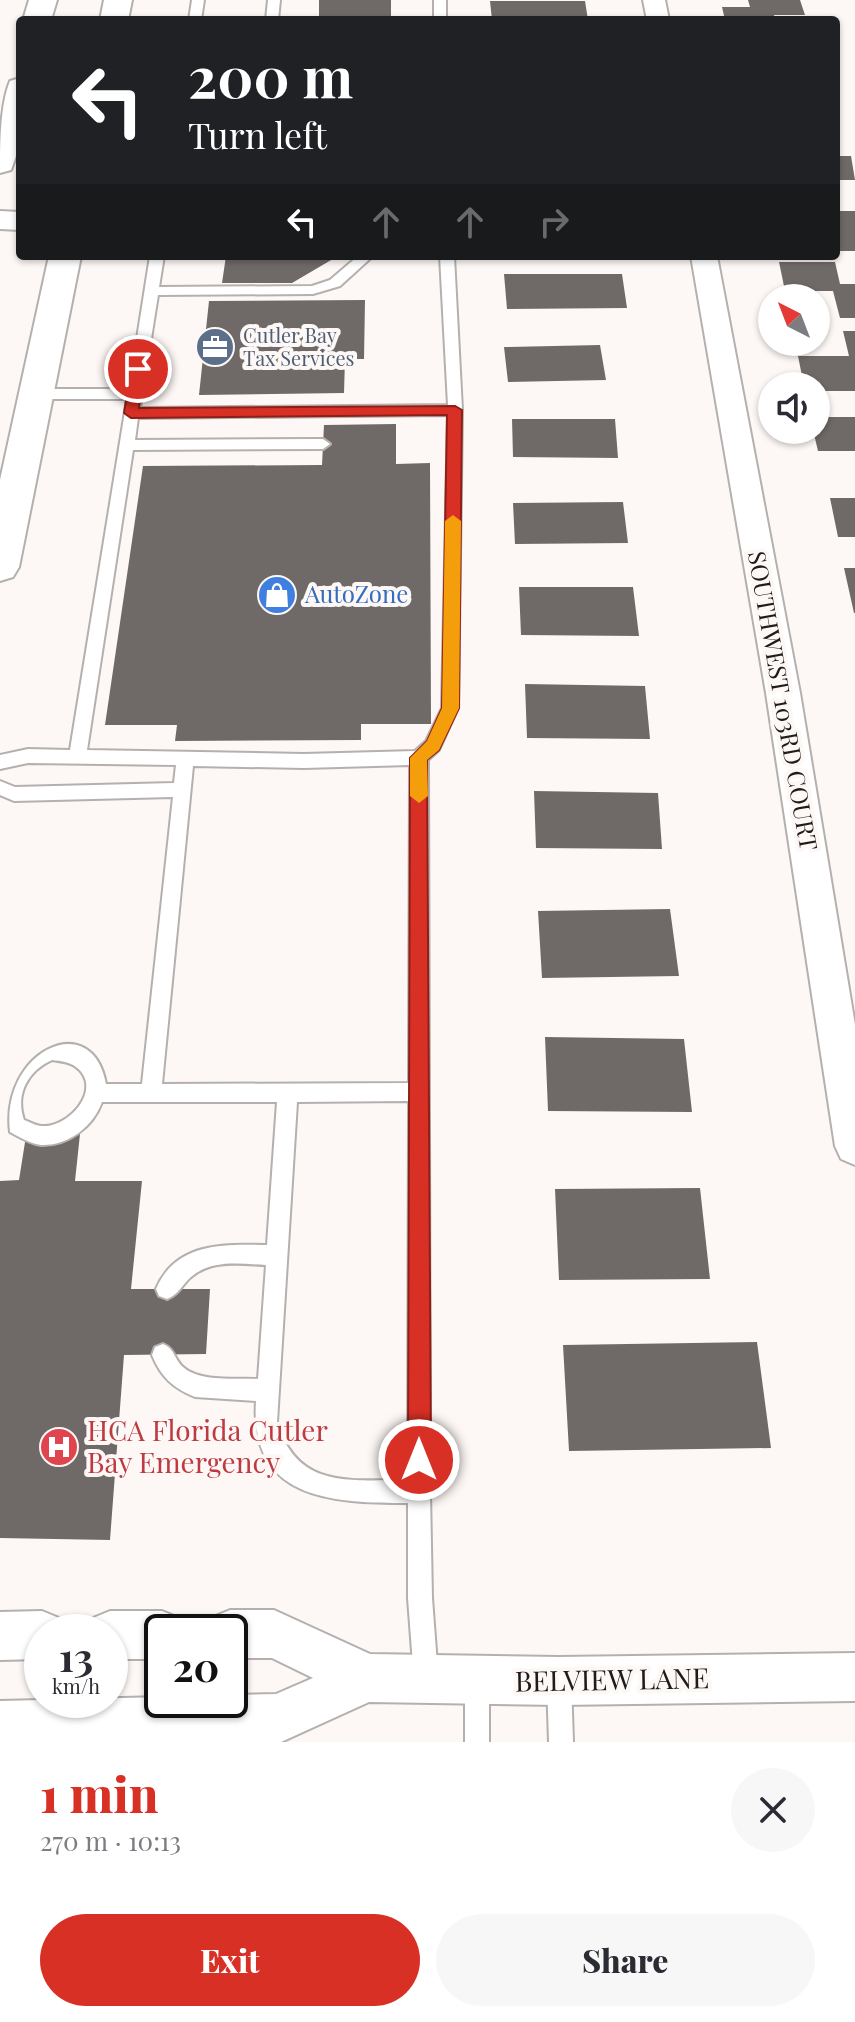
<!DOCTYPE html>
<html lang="en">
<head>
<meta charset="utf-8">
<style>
	:root { --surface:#fff; --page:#f7f7f7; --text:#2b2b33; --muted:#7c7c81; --accent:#d93025 }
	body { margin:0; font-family:"Playfair Display",serif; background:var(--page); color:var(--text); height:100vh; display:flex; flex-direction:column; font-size:30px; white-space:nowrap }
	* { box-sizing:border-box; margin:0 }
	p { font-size:26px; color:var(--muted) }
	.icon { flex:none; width:44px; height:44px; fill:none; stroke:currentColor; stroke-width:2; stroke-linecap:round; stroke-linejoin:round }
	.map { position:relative; height:1742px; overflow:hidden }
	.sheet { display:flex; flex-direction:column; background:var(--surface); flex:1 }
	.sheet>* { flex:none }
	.guide { position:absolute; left:16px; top:16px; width:824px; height:244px; border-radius:8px; box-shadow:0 2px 6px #0004; background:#202124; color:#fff; overflow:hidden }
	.needle { width:52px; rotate:318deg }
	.fabs { position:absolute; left:758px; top:284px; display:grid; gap:16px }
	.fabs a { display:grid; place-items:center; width:72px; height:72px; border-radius:50%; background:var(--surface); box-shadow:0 2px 6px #0004; font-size:40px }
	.speed { position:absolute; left:24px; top:1614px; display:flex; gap:16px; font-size:40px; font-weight:700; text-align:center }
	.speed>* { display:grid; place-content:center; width:104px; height:104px; border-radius:50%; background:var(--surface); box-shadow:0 2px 6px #0004; line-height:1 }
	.speed small { font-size:20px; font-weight:400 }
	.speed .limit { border:4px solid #111; border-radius:12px; background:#fff; color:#111 }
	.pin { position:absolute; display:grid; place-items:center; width:68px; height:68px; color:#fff; margin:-34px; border:4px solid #fff; border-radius:50%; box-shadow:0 2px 8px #0007 }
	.me { position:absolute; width:88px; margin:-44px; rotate:0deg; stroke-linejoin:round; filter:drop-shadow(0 0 6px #0008) }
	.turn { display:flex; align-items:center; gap:28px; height:168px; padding:0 40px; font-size:36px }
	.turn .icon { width:104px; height:104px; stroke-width:2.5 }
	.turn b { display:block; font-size:56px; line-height:68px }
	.lanes { display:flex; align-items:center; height:76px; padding:0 40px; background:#0003; justify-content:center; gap:40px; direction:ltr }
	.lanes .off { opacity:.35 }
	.round { display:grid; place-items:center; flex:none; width:84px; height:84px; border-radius:42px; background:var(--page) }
	.head { display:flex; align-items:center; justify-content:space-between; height:136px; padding:0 40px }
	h1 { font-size:48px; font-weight:800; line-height:60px; color:var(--accent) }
	.button { display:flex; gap:16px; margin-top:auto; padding:16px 40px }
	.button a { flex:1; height:92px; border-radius:48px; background:var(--accent); color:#fff; font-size:32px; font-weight:800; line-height:92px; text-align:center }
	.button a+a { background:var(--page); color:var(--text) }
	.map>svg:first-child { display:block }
</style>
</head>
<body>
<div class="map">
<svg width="855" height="1742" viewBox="0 0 855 1742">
	<rect width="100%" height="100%" fill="#fdf8f5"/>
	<!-- building -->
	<path fill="#6f6a68" d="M319,0h72v16h-72z
		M748,0h52l5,15h-31l1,5h-50l-3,-13h28z
		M490,1h95l3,19h-96z
		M836,156h15l4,24h-19z
		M836,211h19v40h-19z
		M226,256h112l-46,27h-70z
		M779,262h56l5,22h15v34h-15l-7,-27h-48z
		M504,274h118l5,34 -120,1z
		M365,300l-1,59h-19l-1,34 -145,2 10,-94z
		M843,331h12v60h-39v-5h-12l-6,-30h51z
		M600,345l6,35 -98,2 -4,-35z
		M816,417h39v34h-37l-5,-21h3z
		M512,419h103l3,39 -105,-1z
		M396,424v40l34,-1 1,261h-70v16l-186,1 2,-16h-72l38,-259 179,-1 2,-40z
		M830,498h25v39h-17z
		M623,502l5,41 -113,1 -2,-41z
		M844,568h11v45h-1z
		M519,587h114l6,49 -118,-1z
		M525,684l120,2 5,53 -123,-1z
		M534,791l124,2 4,56 -126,-1z
		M670,909l9,67 -137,2 -4,-67z
		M545,1037l139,2 8,73 -144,-1z
		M80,1134l-5,47h67l-11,108h79l-4,65 -82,1 -14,185 -110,-2v-357l19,-1 7,-44z
		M700,1188l10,91 -151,1 -4,-91z
		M757,1342l14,106 -202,3 -6,-106z"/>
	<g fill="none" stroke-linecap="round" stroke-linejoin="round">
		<defs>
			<path id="service" d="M192,0h12l-3,20h-12z
				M268,0h12l-2,20h-12z
				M434,0h12v20h-12z
				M150,256h14l-5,31 153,-1 18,-6 28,-24h15l-33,30 -27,8 -155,1 -18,113 308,-3 -8,-149h14l8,154 -4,298 -19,42 -11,10 2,731 2,107 6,80 -3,9 -9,3 -9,-3 -3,-9 -6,-80v-95c-75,0 -159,-3 -152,-102l-61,-4c-22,-9 -34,-20 -43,-42l3,-8 8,-3c12,5 11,15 20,23 16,15 54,11 75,12l8,-114c-26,-1 -54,-6 -75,12 -9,8 -13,18 -24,22l-8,-3 -3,-7c20,-47 68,-45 111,-44l10,-143h-175c-9,25 -34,44 -61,43 -10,-1 -22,-8 -31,-13 -10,-81 82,-125 96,-48h36l31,-287 -159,4 -14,-6v-14l15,6 159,-4 2,-18 -148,-2 -28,6v-14l28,-6 42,1 57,-351h-91l-7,-5 7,-5h93zM448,415l-6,293 -16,33 -11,10 -111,3 -217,-4 46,-300 190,-1 7,-5 -7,-5 -188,1 3,-22zM410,765l-1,318 -247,1 31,-318 111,2zM52,1060c8,1 18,2 24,7 28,21 -7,61 -34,59 -6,0 -12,-4 -18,-6 -9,-26 4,-49 28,-60zM409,1101l-1,379c-59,0 -111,9 -131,-58l20,-320z
				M477,1668l9,3 3,9v62h-24v-62l3,-9z
				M559,1669l9,3 3,9 2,61h-24l-2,-61 3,-9z"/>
			<path id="minor" d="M643,0h22l4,20h-22z
				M691,256h26l83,437 55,332v140l-14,-6 -6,-13 -69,-453z
				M230,1610h44l96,44 189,3 296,-4v48l-296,4 -190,-3 -88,40h-281v-41l162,-4v3h68v-5l46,-1 37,-16 -41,-20h-42v-26h-23l6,-15z
				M42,1611l17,7 6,14h-23v27l-42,1v-48z
				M110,1611h52l17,7 6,14h-23v27h-52v-27h-23l6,-14z"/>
			<path id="trunk" d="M29,0h28l-6,20h-28z
				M104,0h28l-4,20h-28z
				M20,78v67l-9,25 -11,3c0,-28 0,-68 10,-92z
				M0,211l20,1v18l-20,-1z
				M49,256h32l-62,311 -6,10 -13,4v-101z"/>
		</defs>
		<!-- service casing -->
		<use href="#service" stroke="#b5b0ae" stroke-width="4"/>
		<!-- minor casing -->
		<use href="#minor" stroke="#b5b0ae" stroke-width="4"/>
		<!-- trunk casing -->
		<use href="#trunk" stroke="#b5b0ae" stroke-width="4"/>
		<!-- service -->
		<use href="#service" fill="#fff" fill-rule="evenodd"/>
		<!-- minor -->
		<use href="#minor" fill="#fff" fill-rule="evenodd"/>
		<!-- trunk -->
		<use href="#trunk" fill="#fff" fill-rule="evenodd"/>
	</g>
	<!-- route -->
	<path fill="#d93025" stroke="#8d1f18" stroke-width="2" d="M138,364l7,5 -6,39 316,-2 7,4 -3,298 -20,42 -12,10 4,700 -4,8 -8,3 -8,-3 -3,-8 2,-702 17,-17 15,-33 5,-293 -316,3 -7,-5 7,-44z"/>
	<!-- slow -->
	<path fill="#f59e0b" d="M453,515l8,6 -2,187 -20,42 -12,10 1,36 -9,7 -9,-7v-38l17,-17 15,-33 3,-187z"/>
	<!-- icons -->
	<defs>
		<symbol id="office-disc" viewBox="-11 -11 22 22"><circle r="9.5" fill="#5c6f8a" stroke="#fdf8f5"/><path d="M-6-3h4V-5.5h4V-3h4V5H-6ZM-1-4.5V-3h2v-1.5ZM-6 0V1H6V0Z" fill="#fff"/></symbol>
		<symbol id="shop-disc" viewBox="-11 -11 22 22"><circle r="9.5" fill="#3f7fe0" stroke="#fdf8f5"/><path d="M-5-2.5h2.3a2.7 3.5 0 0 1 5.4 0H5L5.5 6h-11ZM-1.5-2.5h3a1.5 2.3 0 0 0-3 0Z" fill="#fff"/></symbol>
		<symbol id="hospital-disc" viewBox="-11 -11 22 22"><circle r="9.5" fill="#e0444e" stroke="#fdf8f5"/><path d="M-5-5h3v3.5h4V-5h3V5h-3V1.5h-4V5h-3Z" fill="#fff"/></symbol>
	</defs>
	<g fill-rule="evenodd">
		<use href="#office-disc" x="193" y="325" width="44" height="44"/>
		<use href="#shop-disc" x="255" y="573" width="44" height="44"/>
		<use href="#hospital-disc" x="37" y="1425" width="44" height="44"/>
	</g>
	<g text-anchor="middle" stroke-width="8" stroke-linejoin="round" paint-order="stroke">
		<!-- far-service labels -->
		<g font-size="20" fill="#4e5e75" stroke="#fdf8f5" text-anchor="start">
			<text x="243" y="343">Cutler Bay<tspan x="243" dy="23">Tax Services</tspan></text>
		</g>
		<!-- shop labels -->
		<g font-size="24" fill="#366cbe" stroke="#fdf8f5" text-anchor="start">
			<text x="305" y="603">AutoZone</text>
		</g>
		<!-- street labels -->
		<g font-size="24" fill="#1d1c1b" stroke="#fdf8f5">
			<text transform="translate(782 701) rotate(80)" y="8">SOUTHWEST 103RD COURT</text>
		</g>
		<!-- near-health labels -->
		<g font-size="28" fill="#be3a42" stroke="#fdf8f5" text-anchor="start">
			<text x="87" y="1441">HCA Florida Cutler<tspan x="87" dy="32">Bay Emergency</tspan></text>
		</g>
		<!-- near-street labels -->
		<g font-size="28" fill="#1d1c1b" stroke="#fdf8f5">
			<text transform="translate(612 1680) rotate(-1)" y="10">BELVIEW LANE</text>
		</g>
	</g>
</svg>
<div class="fabs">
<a><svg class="needle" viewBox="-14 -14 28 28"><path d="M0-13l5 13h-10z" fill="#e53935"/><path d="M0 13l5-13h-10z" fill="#7c7c81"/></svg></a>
<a><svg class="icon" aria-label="sound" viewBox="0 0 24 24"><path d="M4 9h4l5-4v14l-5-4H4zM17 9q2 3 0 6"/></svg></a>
</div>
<div class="speed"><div>13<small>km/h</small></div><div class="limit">20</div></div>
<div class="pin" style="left:138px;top:369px;background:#d93025"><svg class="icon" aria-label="arrive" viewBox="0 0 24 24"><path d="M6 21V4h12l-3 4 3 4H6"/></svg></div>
<svg class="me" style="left:419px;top:1460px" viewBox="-20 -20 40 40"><circle r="17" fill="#d93025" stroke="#fff" stroke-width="3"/><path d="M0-11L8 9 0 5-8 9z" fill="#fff"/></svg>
<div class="guide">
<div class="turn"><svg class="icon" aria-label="left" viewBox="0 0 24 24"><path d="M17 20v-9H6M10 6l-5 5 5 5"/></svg><div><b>200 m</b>Turn left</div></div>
<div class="lanes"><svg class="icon" aria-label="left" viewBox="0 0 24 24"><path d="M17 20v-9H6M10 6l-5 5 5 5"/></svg><svg class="icon off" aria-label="ahead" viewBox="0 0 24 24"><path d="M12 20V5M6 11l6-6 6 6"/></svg><svg class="icon off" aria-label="ahead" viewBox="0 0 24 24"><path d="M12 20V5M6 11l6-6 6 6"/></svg><svg class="icon off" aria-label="right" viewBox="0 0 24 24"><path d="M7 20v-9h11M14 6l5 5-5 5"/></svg></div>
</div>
</div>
<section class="sheet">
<div class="head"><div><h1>1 min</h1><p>270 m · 10:13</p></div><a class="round"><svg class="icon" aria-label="close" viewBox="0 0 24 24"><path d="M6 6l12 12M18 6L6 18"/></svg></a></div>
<div class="button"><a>Exit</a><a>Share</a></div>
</section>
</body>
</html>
